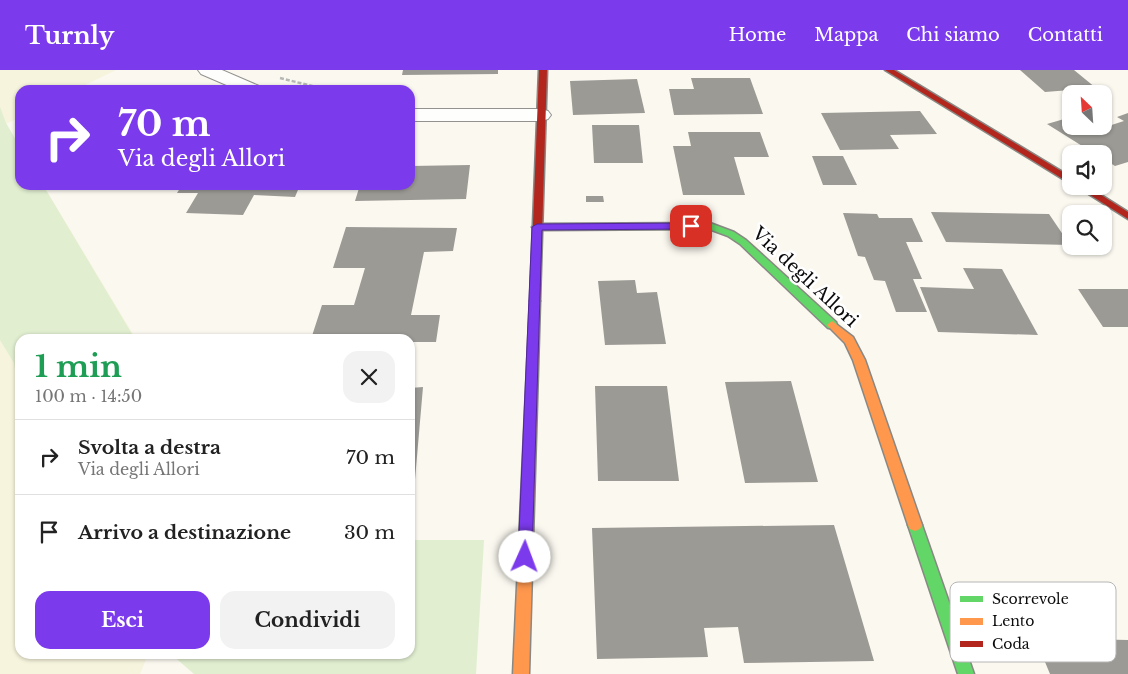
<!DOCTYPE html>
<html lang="it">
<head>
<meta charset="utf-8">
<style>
	:root { --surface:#fff; --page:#f2f2f2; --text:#222; --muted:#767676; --line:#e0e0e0; --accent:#7c3aed }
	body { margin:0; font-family:"Libre Baskerville",serif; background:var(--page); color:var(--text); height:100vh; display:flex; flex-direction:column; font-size:19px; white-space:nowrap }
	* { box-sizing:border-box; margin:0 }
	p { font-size:16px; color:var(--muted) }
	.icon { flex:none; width:28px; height:28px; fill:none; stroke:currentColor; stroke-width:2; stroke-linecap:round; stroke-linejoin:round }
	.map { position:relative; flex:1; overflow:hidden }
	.panel { position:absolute; left:15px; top:264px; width:400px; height:325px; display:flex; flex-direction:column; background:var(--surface); border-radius:15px; box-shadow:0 1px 4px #0004 }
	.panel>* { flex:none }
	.hud { position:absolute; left:15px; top:15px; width:400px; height:105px; border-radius:15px; box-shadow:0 1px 4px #0004; background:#7c3aed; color:#fff; overflow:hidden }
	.needle { width:32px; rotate:335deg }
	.tools { position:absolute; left:1062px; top:15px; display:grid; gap:10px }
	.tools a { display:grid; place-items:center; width:50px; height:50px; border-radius:10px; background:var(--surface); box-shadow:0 1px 4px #0004; font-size:25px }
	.pin { position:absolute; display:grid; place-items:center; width:42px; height:42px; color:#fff; margin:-21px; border-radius:10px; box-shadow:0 2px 8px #0006 }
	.me { position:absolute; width:55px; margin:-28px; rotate:2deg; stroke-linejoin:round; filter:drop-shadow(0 0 4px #0008) }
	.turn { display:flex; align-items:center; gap:18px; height:105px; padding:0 20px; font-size:22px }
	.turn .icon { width:65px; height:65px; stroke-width:2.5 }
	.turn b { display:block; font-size:35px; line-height:42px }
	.round { display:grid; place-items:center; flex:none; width:52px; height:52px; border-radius:15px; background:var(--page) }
	.headline { display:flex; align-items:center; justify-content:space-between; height:85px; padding:0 20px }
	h1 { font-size:30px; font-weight:800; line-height:38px; color:#1e9e55 }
	.action { display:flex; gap:10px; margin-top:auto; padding:10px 20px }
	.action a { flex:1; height:58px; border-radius:15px; background:var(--accent); color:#fff; font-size:20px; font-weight:800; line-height:58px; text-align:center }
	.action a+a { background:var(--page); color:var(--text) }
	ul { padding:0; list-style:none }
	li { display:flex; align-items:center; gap:15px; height:75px; padding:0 20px; border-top:1px solid var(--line) }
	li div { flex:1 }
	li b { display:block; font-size:19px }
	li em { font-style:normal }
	header { display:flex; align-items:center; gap:30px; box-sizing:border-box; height:70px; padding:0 25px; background:var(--accent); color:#fff }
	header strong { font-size:24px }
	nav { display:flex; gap:28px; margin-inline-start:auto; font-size:18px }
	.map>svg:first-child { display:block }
</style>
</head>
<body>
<header>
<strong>Turnly</strong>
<nav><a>Home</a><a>Mappa</a><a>Chi siamo</a><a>Contatti</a></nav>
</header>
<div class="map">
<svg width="1128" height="604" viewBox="0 0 1128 604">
	<rect width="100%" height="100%" fill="#faf8ef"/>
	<!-- farmland -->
	<path fill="#f6f4dc" d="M0,0h116l-41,20h-55v27l-14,7 14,23v38h23l91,151 6,3h-120v315h128l-8,20h-140z"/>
	<!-- green -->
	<path fill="#e1eed0" d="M0,37l6,16 14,24v38h23l92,154h-115v68l-6,-44 -14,-23z
		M410,470h74l-8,134h-282l-23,-20h239z"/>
	<!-- building -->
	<path fill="#9c9a95" d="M403,0h95v4l-96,1z
		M1020,0h54l22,18 -51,4z
		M691,8h59l13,36 -89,1 -5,-26h25z
		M637,9l8,34 -72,2 -3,-34z
		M920,41l17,23 -47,1 9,14 -59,1 -19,-37z
		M1128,43v49l-13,4 -11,-7v-5h-9l-48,-30 24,-7v9h24l4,3 25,-8 -7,-4z
		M592,55h47l4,38h-49z
		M688,62h72l9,25h-35l11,38h-62l-10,-49h18z
		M812,86h31l14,29h-34z
		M470,95l-4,34 -111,2 5,-16h50v-19z
		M182,115h118l-5,12 -41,-2 -11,20 -57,-2 12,-20h-21z
		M586,126h17l1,6h-18z
		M931,142l118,2 21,31 -124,-3z
		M843,143l34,1 2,4h33l11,24h-17l16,37h-9l14,33h-31l-11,-31 -11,-1 -9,-23 -7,-1z
		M346,157l111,1 -4,23 -29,1 -13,63h29l-4,27h-26v-3h-99l11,-34h32l11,-37h-32z
		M963,198l39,1 36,66 -100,-3 -18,-45 54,2z
		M635,210l2,13 20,-1 9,52 -61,1 -7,-64z
		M1078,219h50v38h-25z
		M791,311l27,101 -73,1 -20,-101z
		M595,316h72l12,95h-81z
		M423,317l-9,104h-4v-103z
		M834,455l40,136 -130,2 -6,-36 -34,1 4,29 -111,2 -5,-131z
		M1035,568l93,2v34h-78z"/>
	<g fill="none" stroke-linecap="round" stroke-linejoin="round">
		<defs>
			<path id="street" d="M198,0h24l37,16 3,4h-24l-37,-16z
				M410,39h131l7,2 3,4 -3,4 -7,2h-131z"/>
			<path id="fast" d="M710,153l24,9 12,8 90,82 1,3 -1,3h-8l-88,-84 -12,-8 -19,-7 -172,1 -5,-3 5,-3z
				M915,449l5,2 2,4 52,149h-16l-50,-149 2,-4z"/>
			<path id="slow" d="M535,227l5,4 -11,373h-16l17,-373z
				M832,251l21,16 12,23 57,165 -2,4 -5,2 -5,-2 -2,-4 -55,-165 -8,-17 -18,-18z"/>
			<path id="jam" d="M539,0h8l-7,231 -5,4 -5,-4z
				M885,0h9l177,107v7z
				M1076,116h11l41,26v7z"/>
		</defs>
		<!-- street casing -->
		<use href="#street" stroke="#93928e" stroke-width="2"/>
		<!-- fast casing -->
		<use href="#fast" stroke="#898884" stroke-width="3"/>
		<!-- slow casing -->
		<use href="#slow" stroke="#898884" stroke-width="3"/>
		<!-- jam casing -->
		<use href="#jam" stroke="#898884" stroke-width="3"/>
		<!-- path -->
		<path stroke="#b7b7b5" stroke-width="2.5" stroke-dasharray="4 2" stroke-linecap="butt" d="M280,8l48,12"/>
		<!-- street -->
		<use href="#street" fill="#fefefd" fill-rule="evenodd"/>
		<!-- fast -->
		<use href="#fast" fill="#63d668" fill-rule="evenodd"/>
		<!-- slow -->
		<use href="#slow" fill="#ff974d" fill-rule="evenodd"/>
		<!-- jam -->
		<use href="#jam" fill="#b3261e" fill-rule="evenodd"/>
	</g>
	<!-- route -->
	<path fill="#7c3aed" stroke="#51269a" d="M691,153l3,1v5l-152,1 -10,327 -2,5 -5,2 -5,-2 -2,-5 14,-330 5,-3z"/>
	<g text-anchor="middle" stroke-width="5" stroke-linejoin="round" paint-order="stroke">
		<!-- street labels -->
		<g font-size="18" fill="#0b0b0b" stroke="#fff">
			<text transform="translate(805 207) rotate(43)" y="6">Via degli Allori</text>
		</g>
	</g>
	<!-- legend -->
	<rect x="950" y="512" width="166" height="80" rx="8" fill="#fff" stroke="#b6b6b6" stroke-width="1"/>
	<rect x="960" y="526" width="23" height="6" fill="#63d668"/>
	<rect x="960" y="548" width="23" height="7" fill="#ff974d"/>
	<rect x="960" y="571" width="23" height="6" fill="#b3261e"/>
	<g font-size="14" fill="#0b0b0b">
		<text x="992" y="534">Scorrevole</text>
		<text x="992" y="556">Lento</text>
		<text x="992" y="579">Coda</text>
	</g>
</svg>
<div class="tools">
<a><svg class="needle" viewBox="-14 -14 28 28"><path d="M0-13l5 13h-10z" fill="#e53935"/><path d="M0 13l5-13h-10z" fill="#767676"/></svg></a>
<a><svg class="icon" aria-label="sound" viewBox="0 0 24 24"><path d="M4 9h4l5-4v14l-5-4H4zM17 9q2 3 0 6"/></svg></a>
<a><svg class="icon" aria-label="search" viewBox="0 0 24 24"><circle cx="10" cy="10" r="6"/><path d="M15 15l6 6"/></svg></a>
</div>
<div class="pin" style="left:691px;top:156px;background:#d93025"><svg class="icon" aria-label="arrive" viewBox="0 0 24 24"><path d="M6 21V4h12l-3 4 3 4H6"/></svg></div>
<svg class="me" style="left:525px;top:487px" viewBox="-20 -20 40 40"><circle r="19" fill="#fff"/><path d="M0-13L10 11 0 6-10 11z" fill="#7c3aed"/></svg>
<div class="hud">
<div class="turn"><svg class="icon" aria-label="right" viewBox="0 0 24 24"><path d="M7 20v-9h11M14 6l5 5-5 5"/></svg><div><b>70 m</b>Via degli Allori</div></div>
</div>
<section class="panel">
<div class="headline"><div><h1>1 min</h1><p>100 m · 14:50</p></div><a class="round"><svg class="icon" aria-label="close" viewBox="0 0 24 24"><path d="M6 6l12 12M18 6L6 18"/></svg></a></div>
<ul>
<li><svg class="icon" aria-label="right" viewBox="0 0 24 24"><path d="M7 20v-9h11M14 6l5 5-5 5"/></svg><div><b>Svolta a destra</b><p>Via degli Allori</p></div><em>70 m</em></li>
<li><svg class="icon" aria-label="arrive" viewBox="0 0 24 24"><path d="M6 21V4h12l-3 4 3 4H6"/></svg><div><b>Arrivo a destinazione</b></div><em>30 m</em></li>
</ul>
<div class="action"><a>Esci</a><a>Condividi</a></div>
</section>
</div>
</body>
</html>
